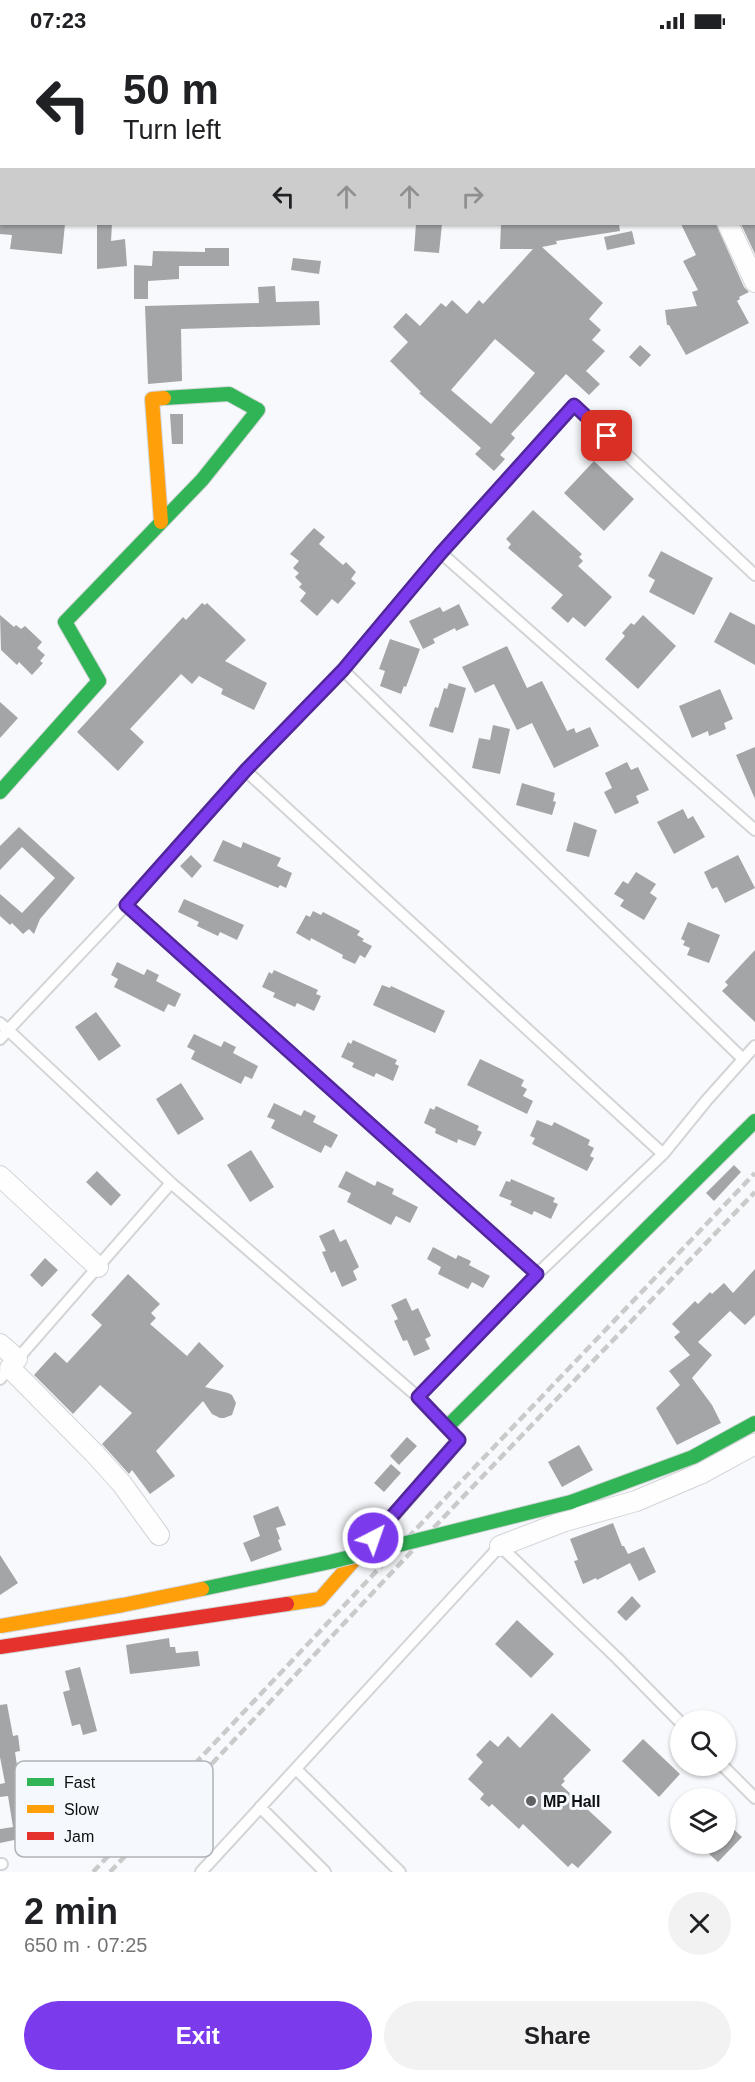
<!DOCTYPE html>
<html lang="en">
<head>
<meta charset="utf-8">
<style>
	:root { --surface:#fff; --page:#f2f2f2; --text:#202124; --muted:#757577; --accent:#7c3aed }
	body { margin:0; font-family:Arial,sans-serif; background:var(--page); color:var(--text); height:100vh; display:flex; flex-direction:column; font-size:22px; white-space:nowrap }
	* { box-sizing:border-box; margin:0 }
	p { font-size:20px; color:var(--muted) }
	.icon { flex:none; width:33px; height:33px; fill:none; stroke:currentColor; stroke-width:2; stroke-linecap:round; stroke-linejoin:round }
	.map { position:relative; height:1830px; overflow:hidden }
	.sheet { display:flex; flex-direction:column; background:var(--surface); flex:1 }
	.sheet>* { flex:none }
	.top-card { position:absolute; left:0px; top:0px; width:756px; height:183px; box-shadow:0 2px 4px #0004; background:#fff; color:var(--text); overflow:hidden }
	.controls { position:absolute; left:670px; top:1668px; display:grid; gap:12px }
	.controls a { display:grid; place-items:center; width:66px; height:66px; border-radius:50%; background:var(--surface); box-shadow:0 2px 4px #0004; font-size:30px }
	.pin { position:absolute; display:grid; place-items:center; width:51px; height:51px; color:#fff; margin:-26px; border-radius:12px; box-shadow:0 3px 9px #0006 }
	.me { position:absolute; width:66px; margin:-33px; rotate:41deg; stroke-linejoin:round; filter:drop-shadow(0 0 4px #0008) }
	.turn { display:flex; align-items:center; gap:21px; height:126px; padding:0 24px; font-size:27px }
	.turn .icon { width:78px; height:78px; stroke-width:2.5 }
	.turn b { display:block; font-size:42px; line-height:51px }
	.lanes { display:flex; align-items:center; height:57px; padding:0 24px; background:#0003; justify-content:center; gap:30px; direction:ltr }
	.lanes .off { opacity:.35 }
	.round { display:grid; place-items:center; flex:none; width:63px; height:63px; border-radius:32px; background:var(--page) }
	.overview { display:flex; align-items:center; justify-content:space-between; height:102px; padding:0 24px }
	h1 { font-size:36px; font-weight:600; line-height:45px }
	.primary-button { display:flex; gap:12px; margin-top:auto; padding:12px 24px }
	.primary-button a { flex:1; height:69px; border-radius:36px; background:var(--accent); color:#fff; font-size:24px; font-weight:600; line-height:69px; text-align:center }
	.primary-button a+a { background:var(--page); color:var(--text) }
	.status { display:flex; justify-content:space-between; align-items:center; height:42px; padding:0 30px; background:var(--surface); direction:ltr }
	.status svg { height:16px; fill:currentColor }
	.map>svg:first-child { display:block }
</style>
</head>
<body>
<div class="status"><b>07:23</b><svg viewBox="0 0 49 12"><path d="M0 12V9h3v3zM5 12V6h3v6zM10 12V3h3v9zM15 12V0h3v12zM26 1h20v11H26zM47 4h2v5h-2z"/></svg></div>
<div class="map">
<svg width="755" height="1830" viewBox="0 0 755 1830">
	<rect width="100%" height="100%" fill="#f7f9fc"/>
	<!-- building -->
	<path fill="#a3a5a7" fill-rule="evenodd" d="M0,182h65l-3,30 -52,-5 2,-14 -12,-1z
		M97,182h15l-1,17 14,-2 2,27 -30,3z
		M416,182h26l-3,29 -25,-2z
		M501,182h118l1,7 -64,10 1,3 -15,3 61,56 -14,16 12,11 -9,10 13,11 -19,20 14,13 -11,11 -23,-21 -55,60 4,4 -15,17 5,4 -11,12 -19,-17 6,-6 -62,-55 2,-1 -31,-31 18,-19 -15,-15 13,-14 14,13 21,-23 5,4 6,-7 15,14 12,-14 4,4 50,-55h-33zM495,297l40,34 -44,51 -40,-34z
		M681,182h35l28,63 5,5 -10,5 1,2 -3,2 12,22 -63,32 -17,-30h-2l-2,-15 32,-4 -5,-14 6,-2 -15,-29 13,-6z
		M741,182h14v30z
		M632,189l3,13 -28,6 -3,-13z
		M205,206h24v18h-50v13l-31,2v18h-14v-34l18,1 1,-15 52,1z
		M293,216l28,3 -2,13 -28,-4z
		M275,244l1,16 43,-1 1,24 -139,4 1,52 -34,3 -3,-78 114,-3 -1,-16z
		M640,303l11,10 -11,12 -11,-10z
		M170,372h13v30h-11z
		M594,419l40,38 -30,32 -40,-38z
		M533,468l49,44 -3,3 4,4 -5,5 34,31 -27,30 -12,-10 -5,6 -17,-15 12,-13 -55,-47 3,-4 -5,-5z
		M314,486l11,9 -6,7 24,21 3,-3 10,10 -5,7 5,4 -18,21 -6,-5 -15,17 -17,-15 6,-8 -7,-6 3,-3 -7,-7 4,-4 -6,-5 6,-7 -9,-7z
		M661,509l52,27 -19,37 -45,-23 6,-12 -7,-4z
		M202,561l3,2 2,-2 39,37 -21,21 42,22 -13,27 -33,-16 2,-5 -24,-13 -7,8 -11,-10 -51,55 14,13 -26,29 -41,-39 106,-115 3,3z
		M459,562l10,21 -13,6 -1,-3 -22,11 2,4 -12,6 -14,-28 31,-14 3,5z
		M730,570l25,13v40l-41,-23z
		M0,573l14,12 2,-2 5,4 4,-3 17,16 -5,6 8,7 -5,6 3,2 -11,12 -13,-13 -2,3 -16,-15z
		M643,573l33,31 -38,43 -33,-30 20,-23 -3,-3 9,-10 3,2z
		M390,597l30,10 -14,38 -2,-1 -3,8 -21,-8 5,-15 -6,-2z
		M507,604l20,42 15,-7 25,50 7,-3 2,5 14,-6 9,19 -45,22 -22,-45 -15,7 -23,-46 -19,9 -13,-26z
		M449,641l17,5 -13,45 -24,-7 6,-19 3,1 6,-20 3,1z
		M720,647l13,30 -9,4 2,6 -17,7 -1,-5 -16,7 -13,-32z
		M0,660l18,16 -18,20z
		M493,683l17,4 -10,45 -28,-6 7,-30 11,2z
		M755,705v52l-19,-44z
		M627,720l4,8 7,-3 11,23 -13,6 3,7 -24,11 -11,-22 8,-4 -7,-15z
		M522,741l33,10 -2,8 3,1 -4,13 -36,-10z
		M683,767l5,10 5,-3 12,21 -31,17 -17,-32z
		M574,780l23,8 -8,27 -23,-6z
		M19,785l56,51 -35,41 -6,15 -5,-5 -6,5 -11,-11 -2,2 -10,-9v-22l22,19 33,-35 -33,-31 -22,23v-24z
		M223,798l18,8 2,-6 38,16 -4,8 15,7 -6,15 -6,-3 -2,3 -65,-27z
		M191,813l11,11 -10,12 -12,-12z
		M738,813l17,33 -30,15 -8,-16 -5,2 -8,-17z
		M636,830l20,12 -6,9 7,5 -13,22 -24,-14 4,-6 -10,-6 9,-13 5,3z
		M184,857l60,26 -7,15 -17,-8 -2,4 -21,-10 2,-4 -21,-10z
		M313,869l8,4 2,-3 37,19 -3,4 7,4 -2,2 10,5 -7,12 -5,-3 -5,9 -13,-6 1,-3 -32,-17 -1,3 -14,-8 10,-18 4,2z
		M688,880l32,13 -11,28 -22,-8 3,-7 -7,-3 2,-4 -4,-2z
		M755,908v72l-33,-31 6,-6 -3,-3z
		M117,920l27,13 3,-6 12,6 -3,6 25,13 -6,13 -7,-3 -4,8 -50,-25 4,-8 -7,-4z
		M274,928l44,20 -2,4 5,2 -7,15 -17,-8 -2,4 -22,-10 2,-4 -13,-6 7,-15 3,2z
		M382,943l8,3 1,-2 54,25 -10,22 -62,-28z
		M96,970l25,34 -22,15 -24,-34z
		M194,992l27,13 3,-6 12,6 -3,6 25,13 -6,13 -7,-3 -4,8 -50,-25 4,-8 -8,-4z
		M353,998l44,20 -2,4 4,2 -6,15 -17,-8 -2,4 -22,-10 2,-4 -13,-6 7,-15 3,2z
		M480,1017l44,21 -3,6 6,3 -4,7 10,5 -6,13 -60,-29z
		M181,1041l23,36 -26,16 -22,-36z
		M274,1061l27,13 3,-6 12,6 -3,6 25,13 -7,13 -6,-3 -4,8 -50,-25 4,-8 -8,-3z
		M436,1064l43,20 -2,4 5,2 -7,14 -17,-7 -1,4 -22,-10 1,-4 -12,-6 6,-15 4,2z
		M537,1078l15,6 2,-4 36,18 -2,5 6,3 -4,8 4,2 -7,13 -55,-27 3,-6 -5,-2z
		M251,1108l23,37 -24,15 -23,-37z
		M734,1123l7,7 -27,29 -8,-8z
		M97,1129l24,24 -10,11 -25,-24z
		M346,1129l29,15 2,-5 17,8 -2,5 26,13 -8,16 -14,-7 -5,9 -44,-23 4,-9 -13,-6z
		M511,1137l44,19 -2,4 5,2 -7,15 -17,-8 -2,4 -22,-10 2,-4 -13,-5 7,-15 4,1z
		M334,1187l6,13 6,-3 13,28 -6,4 4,9 -15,7 -7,-16 -4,2 -9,-21 4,-1 -7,-15z
		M433,1205l23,12 2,-4 13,6 -2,4 21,11 -7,12 -11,-6 -4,7 -30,-15 3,-7 -14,-8z
		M45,1216l13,12 -16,17 -12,-12z
		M755,1227v46l-10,10 -15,-14 -32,31 14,13 -20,23 20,27 9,18 -44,22 -21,-37 24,-23 -11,-14 21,-16 -16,-18 6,-5 -8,-8 23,-23 3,3 12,-12 2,2 12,-11 9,10z
		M128,1232l32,30 -9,9 5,5 -6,6 37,32 12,-14 25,24 -19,21 23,6 4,2 4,8 -4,12 -8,3h-4l-8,-4 -9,-13 -47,50 19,25 -25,18 -18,-24 -3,4 -27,-30 30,-31 -32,-28 -27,29 -39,-39 21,-23 12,11 35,-38 -11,-10z
		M406,1256l6,13 6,-3 13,28 -6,3 5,10 -16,7 -7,-16 -4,1 -9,-20 4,-2 -7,-14z
		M407,1395l10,9 -18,19 -9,-9z
		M579,1403l14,25 -31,17 -14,-25z
		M391,1422l10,9 -17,19 -10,-9z
		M278,1464l8,19 -10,3 4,11 -2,1 4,10 -31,12 -8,-19 17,-7 -7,-20z
		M613,1481l9,23h2l4,8 16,-7 12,25 -17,9 -9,-18 -33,17 -1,-2 -13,6 -9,-23 4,-1 -8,-21z
		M0,1513l18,28 -18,12z
		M632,1554l9,10 -15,15 -9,-9z
		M517,1578l37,34 -23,24 -36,-34z
		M169,1596l1,9h5l1,6 22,-2 2,15 -70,8 -4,-29z
		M80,1625l17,64 -14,4 -3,-11 -8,2 -9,-34 7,-2 -5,-19z
		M7,1662l6,32 5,-1 2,16 -5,1 4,27 5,-1 3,17 -4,1 4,27 4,-1 2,14 -33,7v-14l13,-2 -5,-31 -8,1v-13l5,-1 -5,-26v-52z
		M552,1671l39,37 -28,29 2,2 -4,4 51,47 -34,36 -6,-5 -4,4 -45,-43 -4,5 -27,-25 -3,3 -9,-8 4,-5 -16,-15 15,-17 -7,-7 14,-15 8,7 10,-11 12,12z
		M643,1697l37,35 -21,23 -37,-36z
		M726,1780l16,15 -24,25 -20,-18h28z"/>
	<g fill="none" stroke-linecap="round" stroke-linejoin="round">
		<defs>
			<path id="lane" d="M441,511l314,277
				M755,533l-181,-170 -133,148 -98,117 -98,100 -119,135 -118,125 163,153 247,214 119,-123 126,-120 43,-53 49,-55
				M343,628l400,389
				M245,728l418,384
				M126,863l411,369
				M0,981l8,7 -8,9
				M0,1337l171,-196
				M723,1724l32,32
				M296,1727l104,103
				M260,1765l65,65
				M0,1822h2
				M201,1830l299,-326 117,112 64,65"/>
			<path id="street" d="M367,0v2
				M647,0v2
				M230,2v-2
				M754,55h1
				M0,103h2
				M728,182l27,58
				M0,1134l98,91
				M0,1302l17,15
				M10,1326l84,85 28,31 37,51
				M500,1504l65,-25 71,-20 66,-28 53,-29"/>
			<path id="fast" d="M0,750l99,-111 -34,-59 137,-142 56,-70 -29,-16 -65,4
				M447,1385l308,-306
				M571,1460l122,-45 62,-34"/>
			<path id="slow" d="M161,480l-9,-123 12,-1
				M287,1562l33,-5 139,-159 -41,-43"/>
			<path id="jam" d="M0,1605l287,-43"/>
		</defs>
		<!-- lane casing -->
		<use href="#lane" stroke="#d2d4d6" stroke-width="14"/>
		<!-- street casing -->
		<use href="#street" stroke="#d2d4d6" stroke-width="22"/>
		<!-- fast casing -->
		<use href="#fast" stroke="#d2d4d6" stroke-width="16"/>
		<!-- slow casing -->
		<use href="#slow" stroke="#d2d4d6" stroke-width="16"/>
		<!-- jam casing -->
		<use href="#jam" stroke="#d2d4d6" stroke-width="16"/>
		<!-- lane -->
		<use href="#lane" stroke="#fefeff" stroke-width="10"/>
		<!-- street -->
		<use href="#street" stroke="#fefeff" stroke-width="20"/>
		<!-- fast -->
		<use href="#fast" stroke="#30b455" stroke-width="14"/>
		<!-- slow -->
		<use href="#slow" stroke="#ff9f0a" stroke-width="14"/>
		<!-- jam -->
		<use href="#jam" stroke="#e5322d" stroke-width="14"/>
		<!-- rail -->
		<path stroke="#cacacb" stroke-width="4.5" stroke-dasharray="9 4.5" stroke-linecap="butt" d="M93,1830l358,-380 304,-319
			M110,1830l349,-371 296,-309"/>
		<defs>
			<path id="fast-bridge" d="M202,1547l128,-27 241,-60"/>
			<path id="slow-bridge" d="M0,1584l123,-21 79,-16"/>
		</defs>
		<!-- fast-bridge casing -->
		<use href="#fast-bridge" stroke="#d2d4d6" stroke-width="16" stroke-linecap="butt"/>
		<!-- slow-bridge casing -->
		<use href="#slow-bridge" stroke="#d2d4d6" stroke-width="16" stroke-linecap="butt"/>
		<!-- fast-bridge -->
		<use href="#fast-bridge" stroke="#30b455" stroke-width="14"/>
		<!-- slow-bridge -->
		<use href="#slow-bridge" stroke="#ff9f0a" stroke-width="14"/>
	</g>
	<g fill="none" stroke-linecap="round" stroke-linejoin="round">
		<defs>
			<path id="route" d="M373,1496l86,-98 -41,-43 119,-123 -411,-369 120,-135 97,-100 98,-117 133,-148 33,31"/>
		</defs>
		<!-- route casing -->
		<use href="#route" stroke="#51269a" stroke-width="15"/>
		<!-- route -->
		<use href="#route" stroke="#7c3aed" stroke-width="10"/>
	</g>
	<!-- markers -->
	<circle fill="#5f6163" stroke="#f5f9fe" stroke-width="2" cx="531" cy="1759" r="6"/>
	<g text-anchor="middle" stroke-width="6" stroke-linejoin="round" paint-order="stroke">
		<!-- poi labels -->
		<g font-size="16" font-weight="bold" fill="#0d0f11" stroke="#f5f9fe" text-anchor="start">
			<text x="543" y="1765">MP Hall</text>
		</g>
	</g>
	<!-- legend -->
	<rect x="15" y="1719" width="198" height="96" rx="9" fill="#f5f9fe" stroke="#afb3b7" stroke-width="1.5"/>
	<rect x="27" y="1736" width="27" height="8" fill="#30b455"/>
	<rect x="27" y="1763" width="27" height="8" fill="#ff9f0a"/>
	<rect x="27" y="1790" width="27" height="8" fill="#e5322d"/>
	<g font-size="16" fill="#0d0f11">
		<text x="64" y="1746">Fast</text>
		<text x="64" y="1773">Slow</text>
		<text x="64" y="1800">Jam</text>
	</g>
</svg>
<div class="controls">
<a><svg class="icon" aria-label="search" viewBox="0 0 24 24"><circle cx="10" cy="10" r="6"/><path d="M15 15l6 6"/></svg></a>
<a><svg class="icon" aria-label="layers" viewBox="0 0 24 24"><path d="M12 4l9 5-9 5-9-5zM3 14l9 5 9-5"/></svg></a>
</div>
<div class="pin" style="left:607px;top:394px;background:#d93025"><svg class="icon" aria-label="arrive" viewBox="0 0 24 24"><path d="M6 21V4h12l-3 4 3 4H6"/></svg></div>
<svg class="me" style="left:373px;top:1496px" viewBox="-20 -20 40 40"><circle r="17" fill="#7c3aed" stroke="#fff" stroke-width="3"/><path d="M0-11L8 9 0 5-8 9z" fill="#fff"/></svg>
<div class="top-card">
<div class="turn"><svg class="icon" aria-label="left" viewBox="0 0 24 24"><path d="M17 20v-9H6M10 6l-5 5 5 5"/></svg><div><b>50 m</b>Turn left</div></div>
<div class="lanes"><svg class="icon" aria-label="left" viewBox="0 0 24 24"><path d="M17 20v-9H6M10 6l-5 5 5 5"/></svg><svg class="icon off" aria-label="ahead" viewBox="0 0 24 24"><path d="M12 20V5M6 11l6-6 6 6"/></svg><svg class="icon off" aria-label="ahead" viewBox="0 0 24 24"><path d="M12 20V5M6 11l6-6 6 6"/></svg><svg class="icon off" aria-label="right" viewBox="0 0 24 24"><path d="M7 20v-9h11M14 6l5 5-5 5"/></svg></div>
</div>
</div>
<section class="sheet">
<div class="overview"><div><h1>2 min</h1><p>650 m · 07:25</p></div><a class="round"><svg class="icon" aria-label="close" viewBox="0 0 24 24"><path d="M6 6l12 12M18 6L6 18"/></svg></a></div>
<div class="primary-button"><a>Exit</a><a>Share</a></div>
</section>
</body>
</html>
